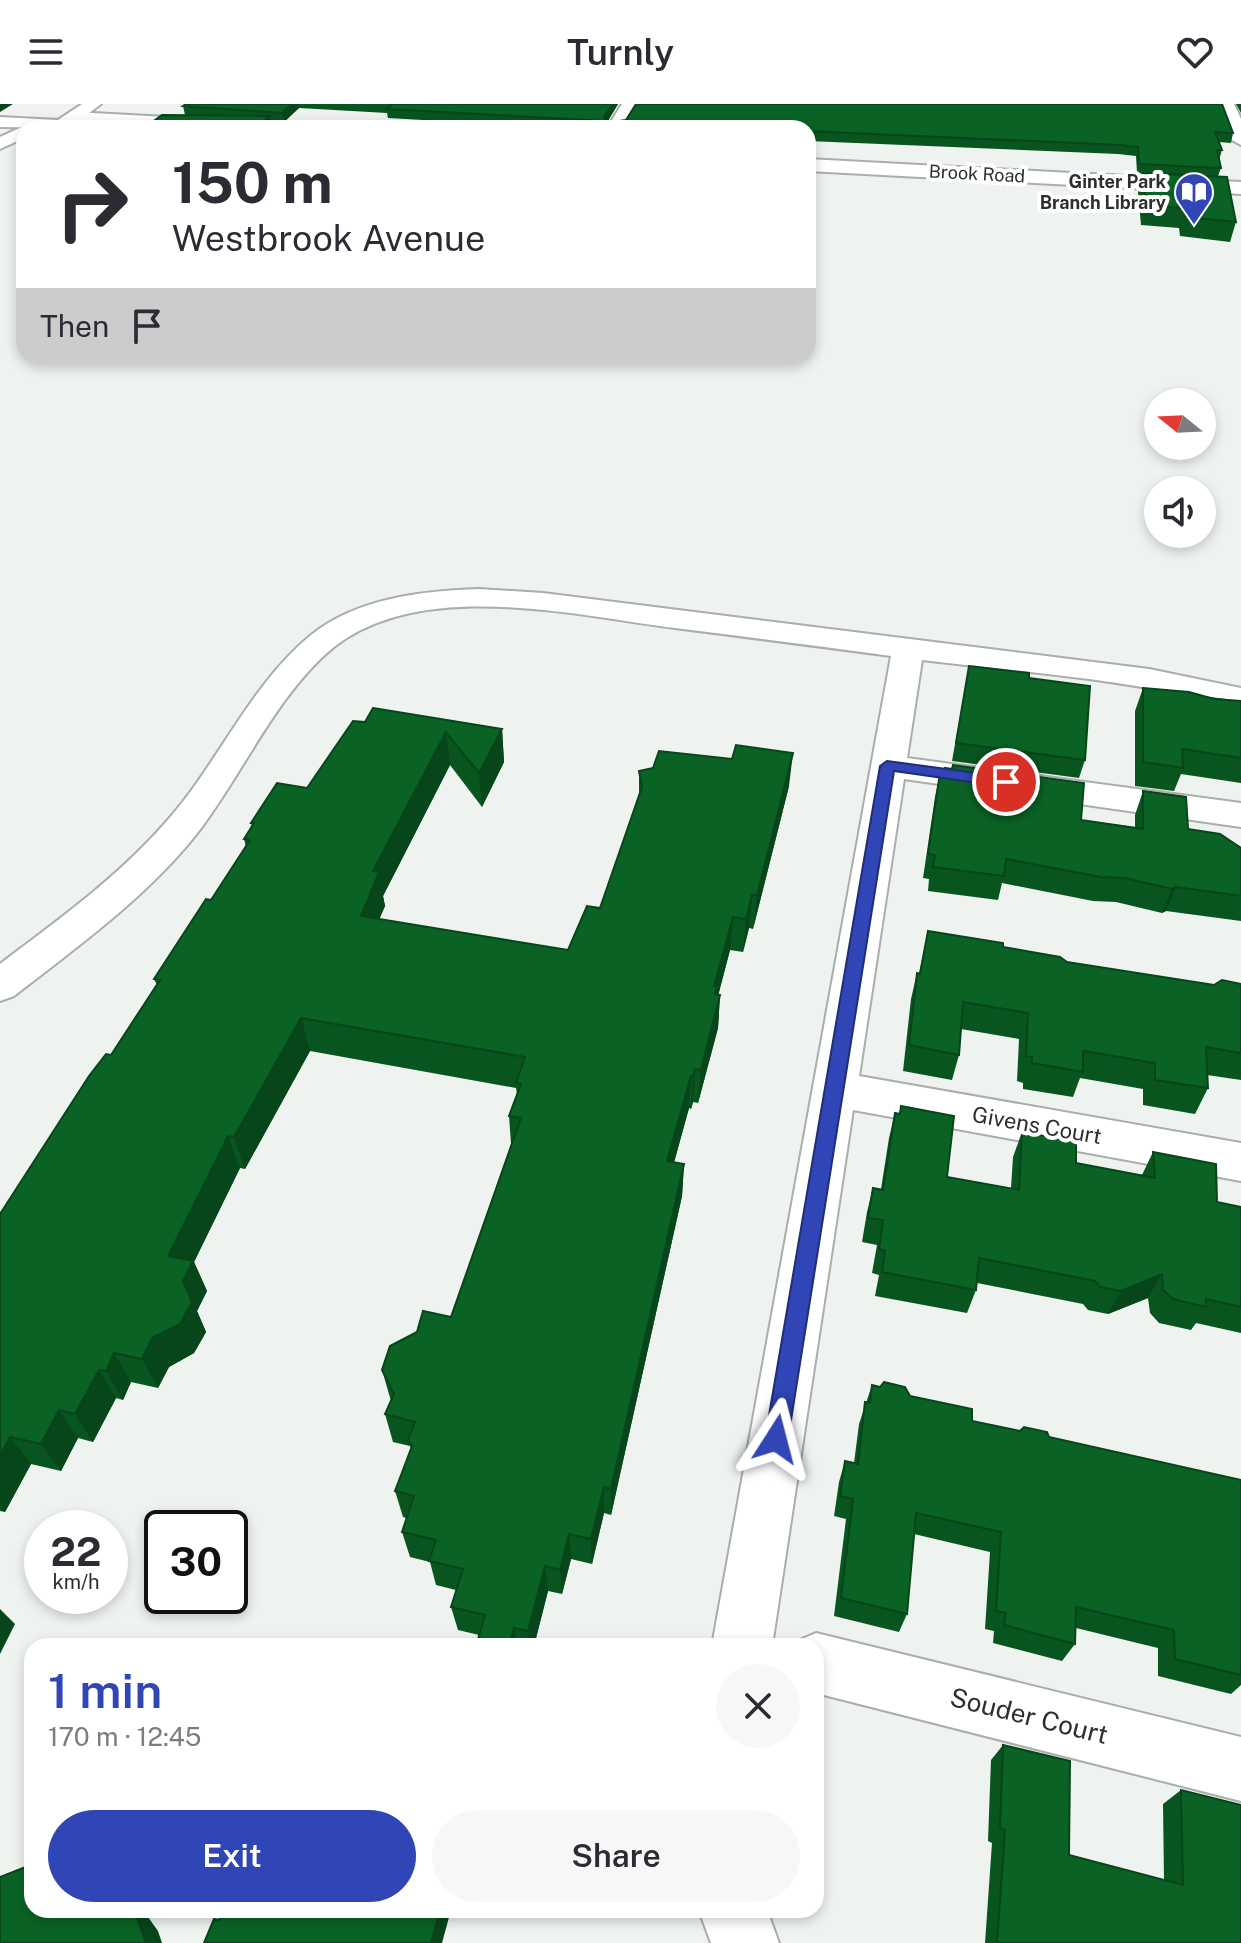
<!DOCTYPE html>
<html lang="en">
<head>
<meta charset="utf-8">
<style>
	:root { --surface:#fff; --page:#f7f7f7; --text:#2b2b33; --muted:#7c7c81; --accent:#3046b7 }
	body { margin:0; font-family:"Public Sans",sans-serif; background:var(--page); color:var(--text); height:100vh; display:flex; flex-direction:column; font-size:30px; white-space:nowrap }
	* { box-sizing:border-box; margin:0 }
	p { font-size:26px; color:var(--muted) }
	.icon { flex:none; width:44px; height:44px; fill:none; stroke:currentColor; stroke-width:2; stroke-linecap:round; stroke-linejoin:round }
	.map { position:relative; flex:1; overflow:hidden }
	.side { position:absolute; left:24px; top:1534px; width:800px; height:280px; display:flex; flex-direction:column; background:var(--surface); border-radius:24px; box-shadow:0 4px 12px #0003 }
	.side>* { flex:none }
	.guide { position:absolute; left:16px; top:16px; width:800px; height:244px; border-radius:24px; box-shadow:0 4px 12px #0003; background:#fff; color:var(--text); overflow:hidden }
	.needle { width:52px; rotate:288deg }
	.buttons { position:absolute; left:1144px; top:284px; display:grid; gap:16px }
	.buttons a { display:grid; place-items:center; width:72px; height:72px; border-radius:50%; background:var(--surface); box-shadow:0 4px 12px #0003; font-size:40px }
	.speed { position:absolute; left:24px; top:1406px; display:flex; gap:16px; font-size:40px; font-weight:700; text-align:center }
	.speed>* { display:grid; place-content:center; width:104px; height:104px; border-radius:50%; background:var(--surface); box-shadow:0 4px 12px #0003; line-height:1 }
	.speed small { font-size:20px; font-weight:400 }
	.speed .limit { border:4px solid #111; border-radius:12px; background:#fff; color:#111 }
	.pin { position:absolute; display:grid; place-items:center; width:68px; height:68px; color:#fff; margin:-34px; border:4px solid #fff; border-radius:50%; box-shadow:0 2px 8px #0007 }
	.me { position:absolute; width:88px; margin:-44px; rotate:9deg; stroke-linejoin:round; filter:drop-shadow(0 0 6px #0008) }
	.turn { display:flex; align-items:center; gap:28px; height:168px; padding:0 24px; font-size:36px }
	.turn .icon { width:104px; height:104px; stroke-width:2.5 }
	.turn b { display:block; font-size:56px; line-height:68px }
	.then { display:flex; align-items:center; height:76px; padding:0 24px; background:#0003; gap:16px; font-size:30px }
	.round { display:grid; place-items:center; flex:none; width:84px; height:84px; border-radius:42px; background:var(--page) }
	.summary { display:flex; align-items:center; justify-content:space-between; height:136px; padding:0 24px }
	h1 { font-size:48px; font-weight:600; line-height:60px; color:var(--accent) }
	.primary-button { display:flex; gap:16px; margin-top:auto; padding:16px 24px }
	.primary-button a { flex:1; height:92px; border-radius:48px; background:var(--accent); color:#fff; font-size:32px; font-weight:600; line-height:92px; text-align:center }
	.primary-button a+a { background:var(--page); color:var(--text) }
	header { display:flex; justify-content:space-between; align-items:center; height:104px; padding:0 24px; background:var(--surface); font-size:36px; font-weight:600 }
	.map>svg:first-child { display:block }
</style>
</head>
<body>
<header><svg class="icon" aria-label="menu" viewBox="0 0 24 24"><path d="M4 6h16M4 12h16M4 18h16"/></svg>Turnly<svg class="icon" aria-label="heart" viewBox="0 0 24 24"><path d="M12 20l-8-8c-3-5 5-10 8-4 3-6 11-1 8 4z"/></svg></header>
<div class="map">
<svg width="1241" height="1839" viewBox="0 0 1241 1839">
	<rect width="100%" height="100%" fill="#eff3ef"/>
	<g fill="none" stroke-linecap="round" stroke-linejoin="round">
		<defs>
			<path id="minor" d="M622,0h16l-15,24h-16z
				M479,485l64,4 606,76 92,19v26c-11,-3 -18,-10 -27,-12 -95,-24 -195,-30 -292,-42l-15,98 334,45v24l-337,-48 -45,297 382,67v38l-388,-71 -81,536h-60l179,-990c-72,-10 -144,-19 -216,-28 -101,-13 -254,-50 -341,19 -58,47 -93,131 -139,189 -51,63 -118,111 -181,160l-14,5v-37c58,-44 118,-87 166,-142 52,-58 84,-137 145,-187 46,-37 111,-44 168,-46z
				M816,1529l425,104v64l-425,-108v-47h-23l2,-4z
				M699,1806h68l12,33h-68z"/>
			<path id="tertiary" d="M1218,0h16l7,15v26l-9,-5z"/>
			<path id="secondary" d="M74,8l206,11 9,5h-106l-115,-7 -3,-4z
				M24,22l7,2h-7v10l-24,11v-12z
				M808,55l433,23v12l-433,-23z"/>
			<path id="primary" d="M82,0h19l-32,24 -69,-1v-10l58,3z"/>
		</defs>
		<!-- minor casing -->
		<use href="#minor" stroke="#aaaeaa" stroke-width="4"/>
		<!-- tertiary casing -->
		<use href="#tertiary" stroke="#aaaeaa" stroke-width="4"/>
		<!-- secondary casing -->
		<use href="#secondary" stroke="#aaaeaa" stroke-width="4"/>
		<!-- primary casing -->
		<use href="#primary" stroke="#aaaeaa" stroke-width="4"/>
		<!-- minor -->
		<use href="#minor" fill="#fff" fill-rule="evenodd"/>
		<!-- tertiary -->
		<use href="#tertiary" fill="#fff" fill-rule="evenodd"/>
		<!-- secondary -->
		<use href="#secondary" fill="#fff" fill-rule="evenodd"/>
		<!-- primary -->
		<use href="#primary" fill="#fff" fill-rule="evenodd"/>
	</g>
	<!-- wall -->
	<path fill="#095520" d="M186,0h432l-12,20v4h-46l-172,-10 -1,-5 -88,-5 -15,14 -99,-7 -2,-9z
		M636,0l597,29 -2,10 -12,-1 3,8 -3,10 2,8 -3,8 18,46 -6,20 -50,-6 -1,-8 -38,-3 -3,-33 5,-18 -6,-1 -1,-17 -18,-2 -310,-13v-13h-195v-6l13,-2z
		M1236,0h5v9z
		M969,562l60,12 56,82 -6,18 -127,-17z
		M1143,584l98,13v82l-60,-9 -7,17 -39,-5v-75z
		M365,618l137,7 2,33 -22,45 -32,-42 -67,131 2,10 -6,13 189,31 32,-42 39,-114v-23l150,15 -36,143 -4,-1 -6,24 -13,-2 -12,45h2l-2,33 -20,75 -5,-1 -2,7 -2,-1 -15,54 10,2 -2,32 -71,319 -7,-2 -12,51 -21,-5 -9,35 -14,-3 -14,55h-58l3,-11 -21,-5 -7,-23 5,-17 -20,-5 -6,-23 -20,-5 -8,-25 4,-14 -3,-1 -8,-26 16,-41 -1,-4 -17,-4 -8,-28 6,-13 -9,-31 69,-53 60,-173 -2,-28 8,-22 -1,-6 -206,-37 -65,118 -5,-1 -46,94 13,29 -10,20 9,21 -12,21 -25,14 -11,21 -27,-6 -8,18 -7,-2 -23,44 -15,-4 -17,33 -30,-7 -26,48 -5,-1v-297l111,-159 46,-70 -3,-6 57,-79 35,-53 -2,-8 8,-12 -1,-4 56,-35z
		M940,669l141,47 54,7v-12l8,-24 45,38 53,19v73l-75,-10 -4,2 -46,-11 -23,-1 -91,-18 -4,17 -70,-9 1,-12 -6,-1 12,-81z
		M928,827l139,31 147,23 27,-1v96l-34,-5 1,13 -13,26 -52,-9v-16l-63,-11 -7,19 -50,-8v-6l-6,-2 2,-42 -58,-10 -2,26 -7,25 -49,-9 8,-72 6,-26 2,1z
		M901,1002l46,71 64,11 2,-31 9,-25 54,31 66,12 11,-23 64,50 24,5v126l-45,-10 -5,7 -32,-7 -9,-10 -2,-15 -40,16 -20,-4 -5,-6 -106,-21 -1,7 -9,23 -92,-17 4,-21 -7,-2 5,-28 -15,-3 5,-30 6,-24 8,1 8,-51 6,-25 4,1z
		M872,1281l38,11 62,25 269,59v205l-10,9 -73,-18v-28l-82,-20 -1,16 -13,17 -69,-18 1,-12 -9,-2 5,-77 -76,-18 -7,80 -8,18 -65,-16 12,-97 -12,-3 5,-34 6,-21 9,2 5,-39z
		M1003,1641l66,110 95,25 -1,-76 18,-14 60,153h-256l7,-100 -4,-2 3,-81z"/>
	<!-- shaded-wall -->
	<path fill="#07451a" d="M0,0h13l-13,8z
		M292,0h7v4l-15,14 -2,-9z
		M613,0h5l-12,20 -2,-7z
		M270,12l2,12h-16z
		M502,625l2,33 -22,45 -3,-34z
		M446,628l4,33 -67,131 2,10 -18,43 -6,-33 12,-45z
		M793,649l-4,33 -36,143 4,-34z
		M1176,783l-10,24 -4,2 10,-24z
		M752,791l-3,33 -6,24 3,-33z
		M733,813l-3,33 -14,54 4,-9 -2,33 -20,75 3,-33 13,-84z
		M301,914l9,33 -65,118 -11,-32z
		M695,965l-2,33 -2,7 2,-33z
		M691,972l-2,32 -23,84 1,-31z
		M228,1032l12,32 -46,94 13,29 -10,20 9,21 -12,21 -25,14 -11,21 -16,-29 26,-103z
		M684,1060l-2,32 -71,319v-26z
		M1162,1170l-14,24 -40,16 13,-23z
		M114,1249l17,29 -8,18 -17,-29z
		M99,1266l17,28 -23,44 -18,-28z
		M59,1306l19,28 -17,33 -20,-27z
		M10,1333l21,27 -26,48 -5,-6v-51z
		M604,1383v26l-12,51 -1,-25z
		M569,1430l2,25 -9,35 -2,-24z
		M545,1462l3,25 -14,55h-4l-2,-15z
		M0,1505l15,15 -15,30z
		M514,1524l3,18h-8z
		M132,1806h11l15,21 4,12h-16z
		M440,1806h11l-9,33h-11z"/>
	<!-- building -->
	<path fill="#0a6325" stroke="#07451a" stroke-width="2" d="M186,0h106l-10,9 -99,-7z
		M388,0h225l-9,13 2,4 -219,-12 5,-5z
		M636,0h586l11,29 -18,-1 7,18h-5l4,18 -82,-4 -1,-17 -18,-2 -312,-14v-3h-60l-135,-6 13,-2z
		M162,11l108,1 -14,12h-112z
		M1143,69l84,4 9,45 -50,-5 -2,-9 -38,-3z
		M969,562l60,7v5l61,8 -5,74 -129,-17z
		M1143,584l46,4 25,7 27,2v57l-59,-9 1,19 -40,-6z
		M373,604l129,21 -23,44 -33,-41 -73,139 6,1 -18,44 207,34 19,-44 13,2 42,-121 -3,-16 14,-3 6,-17 73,8 4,-14 57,8 -36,142h-5l-6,24 -13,-2 -19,69 3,1 -2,7 5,1 -19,75 -6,-1 -2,7h-2l-24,85 17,3 -73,325 -7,-2 -13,52 -22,-5 -9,36 -15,-4 -17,65 -14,-3 -5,18h-33l9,-31 -34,-8 12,-38 -34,-8 7,-21 -34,-8 12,-36 -19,-5 17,-45 -4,-6 7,-18 -30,-8 9,-20 -12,-24 8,-24 27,-14 6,-21 28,6 70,-199 -12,-2 12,-32 -5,-1 9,-26 -224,-39 -67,119 -6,-1 -60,120 25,5 -10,20 9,21 -12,22 -27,13 -11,22 -28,-6 -8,18 -7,-1 -24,44 -16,-4 -18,34 -31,-7 -10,18v-241l89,-138 17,-22 5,1 49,-75 -6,-1 52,-80 5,1 39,-60 -6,-1 10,-16h-3l26,-40 30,5 46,-67 12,1z
		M953,661l131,18 -3,37 62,9v-38l43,6 2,32 32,5 21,14v48l-65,-9 -4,2 -47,-11 -24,-1 -95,-18 -2,17 -71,-9 2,-12 -7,-1 12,-81 4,1 1,-6 7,1z
		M928,827l75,12v4l57,10 7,5 147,23 8,-5 19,4v69l-35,-6 2,41 -53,-8v-17l-72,-12v21l-51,-9v-6l-6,-1 2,-43 -65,-11 -4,53 -50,-10 8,-72 3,1z
		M901,1002l53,10 -7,61 72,13 3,-58 54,10v21l79,15 -2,-26 63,12 1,38 24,5v100l-35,-8v8l-33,-8 -10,-9 -1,-16 -41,17 -21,-4 -5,-6 -116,-23 -3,32 -94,-18 3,-21 -6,-2 4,-29 -15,-2 5,-30 10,2 12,-77 5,1z
		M884,1278l21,5 5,9 62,13v12l48,10 4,-4 23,5 2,5 192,43v195l-66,-16 -1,-29 -98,-23 -1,37 -71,-19 2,-12 -10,-2 5,-79 -85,-19 -9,101 -66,-16 12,-99 -13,-3 5,-35 13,3 7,-62 5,1 2,-18 8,2z
		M1003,1641l67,16 -1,94 114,30 -2,-95 60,15v138h-244l8,-113 -5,-2z
		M28,1762h4v44h100l5,8 9,25h-146v-66z
		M223,1806h217l-9,33h-227l10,-24 5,1z"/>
	<!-- route -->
	<path fill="#3046b7" stroke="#1f2e77" stroke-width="2" d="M887,657l119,16 8,5 -8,5 -112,-16 -106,668 -3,8 -9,3 -8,-3 -3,-8 115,-673z"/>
	<!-- icons -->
	<defs>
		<symbol id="library-pin" viewBox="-11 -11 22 30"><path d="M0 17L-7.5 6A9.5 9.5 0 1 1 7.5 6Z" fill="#3046b7" stroke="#fff"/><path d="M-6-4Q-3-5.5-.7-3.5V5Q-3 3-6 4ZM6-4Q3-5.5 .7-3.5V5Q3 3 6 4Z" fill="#fff"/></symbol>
	</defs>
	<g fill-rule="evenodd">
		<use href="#library-pin" x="1172" y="66" width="44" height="60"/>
	</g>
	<g text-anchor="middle" stroke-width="8" stroke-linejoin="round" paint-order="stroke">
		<!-- far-street labels -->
		<g font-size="18" fill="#2d2f2d" stroke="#fff">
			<text transform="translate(977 70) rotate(3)" y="6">Brook Road</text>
		</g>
		<!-- far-poi labels -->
		<g font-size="18" font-weight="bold" fill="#2d2f2d" stroke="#fff" text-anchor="end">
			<text x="1166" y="84">Ginter Park<tspan x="1166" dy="21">Branch Library</tspan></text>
		</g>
		<!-- street labels -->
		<g font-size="22" fill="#2d2f2d" stroke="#fff">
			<text transform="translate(1037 1021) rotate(10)" y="8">Givens Court</text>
		</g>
		<!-- near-street labels -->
		<g font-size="26" fill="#2d2f2d" stroke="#fff">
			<text transform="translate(1029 1612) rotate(14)" y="9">Souder Court</text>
		</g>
	</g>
</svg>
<div class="buttons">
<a><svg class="needle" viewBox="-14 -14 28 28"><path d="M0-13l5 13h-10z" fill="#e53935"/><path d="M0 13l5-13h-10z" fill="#7c7c81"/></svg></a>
<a><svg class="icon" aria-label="sound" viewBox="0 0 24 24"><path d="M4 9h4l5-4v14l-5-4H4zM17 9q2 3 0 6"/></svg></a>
</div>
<div class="speed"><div>22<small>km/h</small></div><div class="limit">30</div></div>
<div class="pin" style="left:1006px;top:678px;background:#d93025"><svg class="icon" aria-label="arrive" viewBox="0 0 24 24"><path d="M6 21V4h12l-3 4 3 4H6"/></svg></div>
<svg class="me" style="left:776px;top:1335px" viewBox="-20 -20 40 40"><path d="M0-17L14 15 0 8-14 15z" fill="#3046b7" stroke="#fff" stroke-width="4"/></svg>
<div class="guide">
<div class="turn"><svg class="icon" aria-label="right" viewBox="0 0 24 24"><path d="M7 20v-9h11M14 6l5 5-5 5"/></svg><div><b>150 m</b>Westbrook Avenue</div></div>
<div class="then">Then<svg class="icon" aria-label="arrive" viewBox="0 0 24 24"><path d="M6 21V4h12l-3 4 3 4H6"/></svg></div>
</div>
<section class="side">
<div class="summary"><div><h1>1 min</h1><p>170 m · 12:45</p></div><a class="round"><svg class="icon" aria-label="close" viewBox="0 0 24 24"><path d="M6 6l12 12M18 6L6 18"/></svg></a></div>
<div class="primary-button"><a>Exit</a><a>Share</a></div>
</section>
</div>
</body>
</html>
